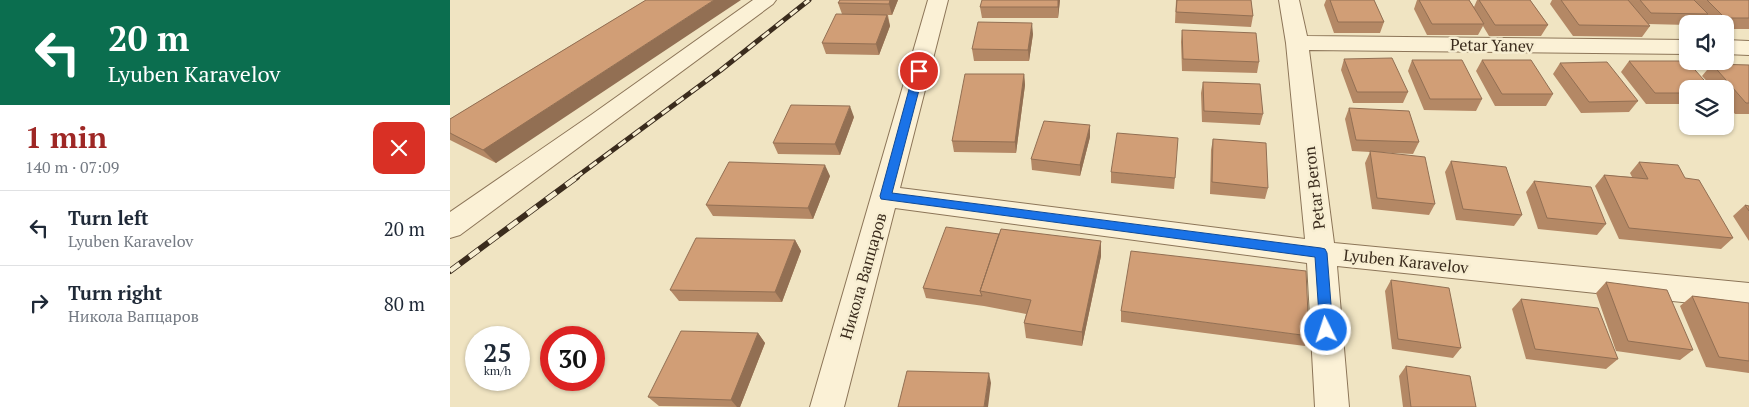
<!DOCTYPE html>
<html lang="en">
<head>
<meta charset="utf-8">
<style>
	:root { --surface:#fff; --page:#f6f6f7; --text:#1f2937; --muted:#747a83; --line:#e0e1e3; --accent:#9e2725 }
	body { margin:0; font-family:"PT Serif",serif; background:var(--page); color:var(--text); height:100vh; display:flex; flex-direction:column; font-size:19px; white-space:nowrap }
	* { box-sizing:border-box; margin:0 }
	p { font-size:16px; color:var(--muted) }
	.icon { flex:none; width:28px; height:28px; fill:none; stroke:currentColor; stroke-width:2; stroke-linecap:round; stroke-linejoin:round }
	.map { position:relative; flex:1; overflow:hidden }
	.drawer { display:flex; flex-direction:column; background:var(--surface); width:450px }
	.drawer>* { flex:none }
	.hud { background:#0b6e4f; color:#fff; overflow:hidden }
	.controls { position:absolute; left:1229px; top:15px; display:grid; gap:10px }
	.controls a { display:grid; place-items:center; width:55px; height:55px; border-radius:10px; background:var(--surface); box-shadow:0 1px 4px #0004; font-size:25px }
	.speed { position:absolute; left:15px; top:326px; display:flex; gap:10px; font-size:25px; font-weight:700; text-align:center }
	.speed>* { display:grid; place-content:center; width:65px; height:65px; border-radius:50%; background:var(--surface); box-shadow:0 1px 4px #0004; line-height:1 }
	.speed small { font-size:12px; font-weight:400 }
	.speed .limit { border:8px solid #d22; background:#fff; color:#111 }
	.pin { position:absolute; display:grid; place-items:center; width:42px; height:42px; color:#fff; margin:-21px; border:2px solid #fff; border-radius:50%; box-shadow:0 1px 5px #0007 }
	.me { position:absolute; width:55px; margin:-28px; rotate:356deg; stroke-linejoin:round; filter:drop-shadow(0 0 4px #0008) }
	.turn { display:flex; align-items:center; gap:18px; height:105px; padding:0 25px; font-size:22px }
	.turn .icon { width:65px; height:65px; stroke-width:2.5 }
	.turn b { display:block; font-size:35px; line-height:42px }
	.round { display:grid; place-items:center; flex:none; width:52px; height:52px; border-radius:10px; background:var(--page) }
	.headline { display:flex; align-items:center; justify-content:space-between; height:85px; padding:0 25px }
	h1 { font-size:30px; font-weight:600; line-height:38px; color:var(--accent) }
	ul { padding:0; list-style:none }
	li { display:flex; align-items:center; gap:15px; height:75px; padding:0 25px; border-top:1px solid var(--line) }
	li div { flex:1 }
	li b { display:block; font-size:19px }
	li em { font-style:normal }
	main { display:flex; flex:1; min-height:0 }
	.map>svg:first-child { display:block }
</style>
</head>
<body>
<main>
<section class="drawer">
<div class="hud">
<div class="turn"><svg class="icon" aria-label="left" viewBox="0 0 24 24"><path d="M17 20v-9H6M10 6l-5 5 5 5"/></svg><div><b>20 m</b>Lyuben Karavelov</div></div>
</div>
<div class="headline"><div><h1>1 min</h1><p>140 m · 07:09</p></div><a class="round" style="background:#d93025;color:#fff"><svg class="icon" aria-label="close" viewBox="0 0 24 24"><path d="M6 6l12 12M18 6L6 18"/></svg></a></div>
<ul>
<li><svg class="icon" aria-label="left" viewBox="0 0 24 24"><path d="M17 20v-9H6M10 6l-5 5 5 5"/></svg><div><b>Turn left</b><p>Lyuben Karavelov</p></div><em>20 m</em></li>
<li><svg class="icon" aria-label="right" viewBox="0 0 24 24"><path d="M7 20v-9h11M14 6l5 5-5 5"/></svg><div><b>Turn right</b><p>Никола Вапцаров</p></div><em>80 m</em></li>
</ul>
</section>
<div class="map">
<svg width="1299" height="407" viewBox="0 0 1299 407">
	<rect width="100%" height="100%" fill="#f0e4c2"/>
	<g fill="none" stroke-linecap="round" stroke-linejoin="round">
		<defs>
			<path id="minor" d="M303,0h23l-3,4 -313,231 -10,3v-26l141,-97z
				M478,0h20l-48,188 405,51 -19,-196 -7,-43h20l8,36 381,4v14l-379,-4 25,193 415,40v26l-412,-43 12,141h-34l-8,-144 -412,-55 -51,199h-34z
				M1275,40l24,1v14l-24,-1z"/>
		</defs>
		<!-- minor casing -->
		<use href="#minor" stroke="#8c7558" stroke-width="2"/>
		<!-- minor -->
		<use href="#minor" fill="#fbf1d6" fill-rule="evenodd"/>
		<defs>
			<path id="rail-far1" d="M125,178l146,-108 88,-70"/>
			<path id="rail" d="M0,271l127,-94"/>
		</defs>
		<!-- rail-far1 casing -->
		<use href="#rail-far1" stroke="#3b2c1d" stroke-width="5"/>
		<!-- rail casing -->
		<use href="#rail" stroke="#3b2c1d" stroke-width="6"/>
		<!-- rail-far1 -->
		<use href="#rail-far1" stroke="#f7eed2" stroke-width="3" stroke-dasharray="9" stroke-linecap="butt"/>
		<!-- rail -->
		<use href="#rail" stroke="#f7eed2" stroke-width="4.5" stroke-dasharray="12" stroke-linecap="butt"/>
	</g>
	<!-- wall -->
	<path fill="#b48865" d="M196,0l-150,163 -46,-23v-21z
		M390,0h58l-6,15h-4l2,11 -11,29 -53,-1 -4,-11 20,-29 -4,-11z
		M610,0l-2,18h-76l-2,-11z
		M726,0h75l2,16 -2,11 -76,-4z
		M876,0h48l10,22 -4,11h-46l-10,-28z
		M967,0h52l5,7 3,-7h53l18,25 -7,11h-52l-6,-10 -5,9h-51l-13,-26z
		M1102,0h197v29h-24v-5h-14l-6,-7 -5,7h-12v1l-40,-1 2,2 -8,11 -69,-1 -23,-32z
		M732,30l77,32 -2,11 -75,-2 -1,-29z
		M583,34l-4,27h-55l-2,-12z
		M894,59l64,33 -5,11h-50l-12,-33z
		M962,60l70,39 -6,12 -52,-1 -16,-39z
		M1032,60l71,34 -7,12h-51l-19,-35z
		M1179,61l59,28v15h-42l-25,-32z
		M1110,63l78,38 -9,11 -48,1 -28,-39z
		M1262,64l37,1v49h-14l-10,-12v-13h-11l-12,-13z
		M574,74l1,11 -9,68 -62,-1 -2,-11z
		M753,82l60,32 -3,11 -58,-3 -1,-29z
		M899,108l70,34 -6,12 -40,-2 62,52 -6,11 -57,-6 -7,-46 5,-11 -18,-1 -7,-32z
		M404,117l-14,38 -62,-1 -5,-11z
		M640,137l-10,39 -48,-6 -1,-11z
		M763,139l55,49 -3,11 -55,-5 1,-44z
		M1001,161l71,54 -8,11 -58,-6 -11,-48z
		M1189,162l46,16 48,60 -12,11 -102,-10 -24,-53 9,-11 28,2 -2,-4z
		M661,172l64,6 -1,11 -63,-6z
		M380,176l-17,43 -100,-3 -7,-11z
		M1084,181l72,43 -9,11 -59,-6 -12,-37z
		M1295,205l4,1v35l-16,-25z
		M549,234l102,7v15l-19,90 -56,-8 -2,-15 2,-9 -42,-8 -58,-8 -3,-10z
		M345,240l6,11 -19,51 -103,-1 -9,-11z
		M941,280l70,68 -8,10 -61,-9 -7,-58z
		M1156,282l87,68 -13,10 -64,-9 -20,-58z
		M1242,296l57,7v70l-43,-6 -26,-61z
		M1071,299l97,60 -12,10 -80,-10 -14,-50z
		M671,311l188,25 -4,10 -184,-24z
		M308,333l7,10 -25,64 -81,-1 -11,-9z
		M956,366l70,41h-73l-4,-31z"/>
	<!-- shaded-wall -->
	<path fill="#926f53" d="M264,0h27l-245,163 -13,-13z
		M440,0h8l-6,15 -3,-11z
		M608,0h2l-2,18z
		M437,15l3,11 -11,29 -3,-11z
		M582,23l1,11 -4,27 -1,-11z
		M574,74l1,11 -9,68 -1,-11z
		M400,106l4,11 -14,38 -5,-11z
		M640,125v12l-10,39v-11z
		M375,165l5,11 -17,43 -5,-11z
		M345,240l6,11 -19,51 -7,-10z
		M651,241v15l-19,90v-14z
		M308,333l7,10 -25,64h-3l-6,-7z
		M539,373l2,10 -3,24h-4z"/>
	<!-- building -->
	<path fill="#d19e76" stroke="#926f53" d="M196,0h68l-231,150 -33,-17v-14z
		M390,0h50l-1,4 -51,-1z
		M532,0h76v7h-78z
		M727,0h74l2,16 -77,-4z
		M880,0h44l10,22h-46z
		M969,0h50l15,24h-52z
		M1029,0h51l18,25h-53z
		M1111,0h67l22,26 -71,-1z
		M1190,0h54l14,14 -57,-1z
		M1257,0h42v18h-24z
		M386,14l51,1 -11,29 -54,-1z
		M528,22l54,1 -4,27 -56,-1z
		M732,30l74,3 3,29 -76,-3z
		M942,58l16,34h-51l-13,-33z
		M962,60h50l20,39h-52z
		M1032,60h49l22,34h-51z
		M1179,61h58l25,28h-24v4h-33z
		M1157,62l31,39 -49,1 -29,-39z
		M1262,64l37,1v38h-3z
		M515,74h59l-9,68 -63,-1z
		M753,82l57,2 3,30 -59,-3z
		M341,105l59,1 -15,38 -62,-1z
		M899,108l60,3 10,31 -63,-2z
		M594,121l46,4 -10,40 -49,-6z
		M667,133l61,5 -3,40 -64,-6z
		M763,139l53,4 2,45 -56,-6z
		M920,151l55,6 10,47 -58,-6z
		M1001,161l55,6 16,48 -59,-6z
		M279,162l96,3 -17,43 -102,-3z
		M1189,162l39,3 7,13 14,2 34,58 -104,-10 -25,-53 44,4z
		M1084,181l57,6 15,37 -59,-6z
		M1295,205l4,1v5z
		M496,227l53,7 -19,57 2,5 -59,-8z
		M551,229l100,12 -19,91 -58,-9 7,-23 -51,-9z
		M246,238l99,2 -20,52 -105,-2z
		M681,251l175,20 3,65 -188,-25z
		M941,280l58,8 12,60 -63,-9z
		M1156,282l61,8 26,60 -65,-9z
		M1242,296l57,7v58l-30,-4z
		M1071,299l77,9 20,51 -83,-10z
		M231,331l77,2 -27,67 -83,-3z
		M956,366l64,10 6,31h-65z
		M457,371l82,2 -5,34h-86z"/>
	<!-- route -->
	<path fill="#1a73e8" stroke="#114b97" d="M469,68l5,3 -32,122 429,55 4,1 2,4 6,77 -2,4 -5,1 -4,-1 -2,-4 -5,-73 -434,-58 -1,-3 34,-125z"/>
	<g text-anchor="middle" stroke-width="5" stroke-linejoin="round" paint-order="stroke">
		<!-- street labels -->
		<g font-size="16" fill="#3b2c1d" stroke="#f7eed2">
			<text transform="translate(1042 45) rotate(1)" y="6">Petar Yanev</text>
			<text transform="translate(864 188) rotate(-97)" y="6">Petar Beron</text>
			<text transform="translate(956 261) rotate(6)" y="6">Lyuben Karavelov</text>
			<text transform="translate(413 276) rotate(-74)" y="6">Никола Вапцаров</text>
		</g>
	</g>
</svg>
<div class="controls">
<a><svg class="icon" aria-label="sound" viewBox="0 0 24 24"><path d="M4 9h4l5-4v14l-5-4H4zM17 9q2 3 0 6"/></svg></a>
<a><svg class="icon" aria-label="layers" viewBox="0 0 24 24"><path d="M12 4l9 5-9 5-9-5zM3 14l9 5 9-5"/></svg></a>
</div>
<div class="speed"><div>25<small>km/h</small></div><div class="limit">30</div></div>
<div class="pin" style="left:469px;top:71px;background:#d93025"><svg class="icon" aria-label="arrive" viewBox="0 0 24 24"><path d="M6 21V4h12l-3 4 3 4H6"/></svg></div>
<svg class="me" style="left:876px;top:330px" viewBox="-20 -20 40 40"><circle r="17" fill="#1a73e8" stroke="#fff" stroke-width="3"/><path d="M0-11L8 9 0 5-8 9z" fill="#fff"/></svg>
</div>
</main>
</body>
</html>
